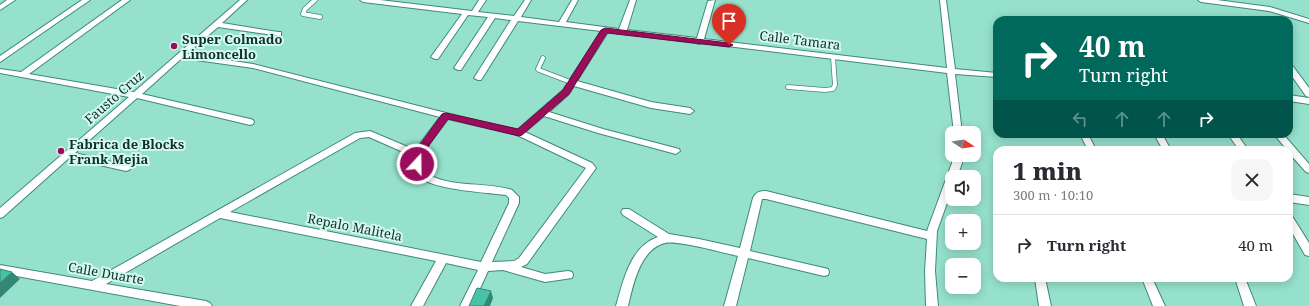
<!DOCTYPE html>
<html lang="en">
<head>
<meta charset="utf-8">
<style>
	:root { --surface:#fff; --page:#f7f7f7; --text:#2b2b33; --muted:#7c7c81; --line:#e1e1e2 }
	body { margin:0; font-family:"Noto Serif",serif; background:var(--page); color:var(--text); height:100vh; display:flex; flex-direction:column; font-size:15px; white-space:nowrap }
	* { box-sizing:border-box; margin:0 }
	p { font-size:13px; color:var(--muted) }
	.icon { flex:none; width:22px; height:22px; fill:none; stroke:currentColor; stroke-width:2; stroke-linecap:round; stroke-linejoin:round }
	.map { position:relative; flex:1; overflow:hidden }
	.drawer { position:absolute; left:993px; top:146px; width:300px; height:136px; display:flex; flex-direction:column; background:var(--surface); border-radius:12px; box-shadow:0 2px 10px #0003 }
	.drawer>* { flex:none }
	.banner { position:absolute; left:993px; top:16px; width:300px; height:122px; border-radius:12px; box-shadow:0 2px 10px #0003; background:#00695c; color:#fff; overflow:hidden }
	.needle { width:26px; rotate:102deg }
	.fabs { position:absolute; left:945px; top:126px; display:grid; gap:8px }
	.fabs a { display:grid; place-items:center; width:36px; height:36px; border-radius:8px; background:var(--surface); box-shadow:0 2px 10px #0003; font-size:20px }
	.pin { position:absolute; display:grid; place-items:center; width:34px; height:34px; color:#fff; margin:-41px -17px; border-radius:50% 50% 50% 0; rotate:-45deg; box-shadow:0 0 4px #0007 }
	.pin .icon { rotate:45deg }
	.me { position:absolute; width:44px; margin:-22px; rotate:21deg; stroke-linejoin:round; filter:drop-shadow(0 0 3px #0008) }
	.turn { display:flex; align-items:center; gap:14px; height:84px; padding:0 20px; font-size:18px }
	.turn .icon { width:52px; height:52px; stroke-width:2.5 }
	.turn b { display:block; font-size:28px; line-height:34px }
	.lanes { display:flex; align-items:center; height:38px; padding:0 20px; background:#0003; justify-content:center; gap:20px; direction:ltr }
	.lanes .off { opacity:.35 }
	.round { display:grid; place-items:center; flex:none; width:42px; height:42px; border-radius:12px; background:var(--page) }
	.overview { display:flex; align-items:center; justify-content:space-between; height:68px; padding:0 20px }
	h1 { font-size:24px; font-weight:800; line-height:30px }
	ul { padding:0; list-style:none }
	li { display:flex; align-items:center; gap:12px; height:60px; padding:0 20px; border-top:1px solid var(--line) }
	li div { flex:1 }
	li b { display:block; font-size:15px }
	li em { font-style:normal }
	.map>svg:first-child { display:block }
</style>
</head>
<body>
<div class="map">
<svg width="1309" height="306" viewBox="0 0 1309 306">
	<rect width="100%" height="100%" fill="#95e1cc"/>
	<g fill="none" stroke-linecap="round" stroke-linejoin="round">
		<defs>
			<path id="service" d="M315,0l-10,9 -2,5 17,3
				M543,58l-5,11 1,1 34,13
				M788,87l37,3 8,-1 2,-4 -2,-28"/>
			<path id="minor" d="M7,0h8l-15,10v-5z
				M82,0h8l-90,62v-6z
				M122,0h8l-101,74 105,18 106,-92h7l-25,23 56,9h3v4l-63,-9 -31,27 66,10 193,49 71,17 46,-40 38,-59 -83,-10 -37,59h-3l-4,-2 37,-58 -16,-2 -34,52h-3l-4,-2 34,-51 -20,-2 -30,44h-3l-4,-2 31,-43 -99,-12 -3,-2h20l92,11 7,-11h7l-8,12 36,4 11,-16h6l-10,17 38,5 13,-22h6l-12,22 53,7 11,-29h6l-9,30 70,8 11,-37 7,-1 -11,39 243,29 -7,-68h6l9,69 42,4v4l-42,-3 7,59h-8l-7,-60 -245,-30 -3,1 -3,-1 -88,-11 -31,49 74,21 39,6 4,3 -4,3 -39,-6 -77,-22 -5,8 -20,18 54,17 76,20 1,2 -4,3 -78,-21 -54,-17 -19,16 67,31 4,5 -69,96 -6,3 24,7 23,-3 4,1 1,3 -1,3 -27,4 -42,-12 -15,1 -16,35h-12l18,-36 -32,-7 -23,43h-12l25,-45 -216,-43 -114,66 100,17 4,2 2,3h-32l-180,-33v-8l92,16 263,-148 15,-2 45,19 25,-33 -187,-49 -71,-10 -40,36 108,25 3,1 1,2 -1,2 -3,1 -113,-27 -62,55 54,13 2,2 -2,2 -3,1 -57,-13 -66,59 -3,1v-10l129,-111 -129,-24v-4l21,3zM448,119l69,16 69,33 -67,90 -5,3 -22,1 27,-59v-6l-7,-7c-27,-9 -68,-1 -90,-20v-16zM369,137l43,19v15c12,19 72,21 94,24l3,3v5l-28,59 -251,-50 130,-74z
				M1198,0h19l53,7 39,12v4l-40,-12 -68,-9z
				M1289,65h3l17,23v9l-3,-1 -17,-24z
				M1289,95l20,3v6l-20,-3z
				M1080,134h8l8,16h-8z
				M1154,134h8l9,16h-8z
				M1228,134h9l11,16h-9z
				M1274,134h9l26,30v9l-3,-1 -17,-19v-3h-2z
				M952,155h10v8l-5,14h-5v12l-15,42 -2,40 3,35h-12l-1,-35 2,-32 -161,-40h-4l-12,52 74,17 4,1 1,3 -1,3 -4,1 -76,-18 -12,48h-12l14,-50c-14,-3 -61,-16 -73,-13 -25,6 -32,42 -37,63h-12c7,-24 14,-60 42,-69l-35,-22 -2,-3 2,-3h6l40,25 30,5 41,9 13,-50c3,-6 7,-7 13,-7l161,40 25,-68z
				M1289,194l20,3v8l-20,-3z
				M1289,215l3,1 17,27v13l-4,-1 -16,-28z
				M1035,278h10l6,28h-12z
				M1142,278h10l13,28h-12z
				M1235,278h10l11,28h-12z"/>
		</defs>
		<!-- service casing -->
		<use href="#service" stroke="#3e8a78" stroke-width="5.5"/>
		<!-- minor casing -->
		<use href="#minor" stroke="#3e8a78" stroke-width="2"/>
		<!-- service -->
		<use href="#service" stroke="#fff" stroke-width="4"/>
		<!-- minor -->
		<use href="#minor" fill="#fff" fill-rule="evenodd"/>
	</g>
	<!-- shaded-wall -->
	<path fill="#338774" d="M12,272l8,7 -20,19v-15z
		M491,291l2,7 -3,8h-6z"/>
	<!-- building -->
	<path fill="#49c1a5" stroke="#338774" d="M0,269l12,3 -12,11z
		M477,288l14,3 -7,15h-15z"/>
	<!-- route -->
	<path fill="#9b0d5c" stroke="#65083c" d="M605,28l124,15 4,2 -4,2 -122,-14 -38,61 -47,41 -3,1 -71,-17 -26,36 -2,11h-7l-1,-2 1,-10 29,-40 4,-1 72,16 45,-39 38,-60z"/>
	<!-- markers -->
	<g fill="#9b0d5c" stroke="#d4f9ee" stroke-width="1.5">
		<circle cx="174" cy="46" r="4"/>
		<circle cx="61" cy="151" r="4"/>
	</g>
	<g text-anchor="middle" stroke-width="4" stroke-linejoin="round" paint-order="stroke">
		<!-- poi labels -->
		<g font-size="13" font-weight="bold" fill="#0f3028" stroke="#d4f9ee" text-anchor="start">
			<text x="182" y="44">Super Colmado<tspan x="182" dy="15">Limoncello</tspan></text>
			<text x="69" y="149">Fabrica de Blocks<tspan x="69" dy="15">Frank Mejia</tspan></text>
		</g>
		<!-- street labels -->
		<g font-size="13" fill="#0f3028" stroke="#d4f9ee">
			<text transform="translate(800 40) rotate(7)" y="5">Calle Tamara</text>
			<text transform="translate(114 97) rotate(-41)" y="5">Fausto Cruz</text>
			<text transform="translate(355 227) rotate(11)" y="5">Repalo Malitela</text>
			<text transform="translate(106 273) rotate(10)" y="5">Calle Duarte</text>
		</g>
	</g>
</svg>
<div class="fabs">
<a><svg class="needle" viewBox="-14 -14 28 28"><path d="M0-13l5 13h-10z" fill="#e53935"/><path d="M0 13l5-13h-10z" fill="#7c7c81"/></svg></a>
<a><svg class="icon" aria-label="sound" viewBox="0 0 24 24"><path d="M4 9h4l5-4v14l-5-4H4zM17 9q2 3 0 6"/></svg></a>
<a>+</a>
<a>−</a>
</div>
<div class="pin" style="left:729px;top:45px;background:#d93025"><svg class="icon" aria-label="arrive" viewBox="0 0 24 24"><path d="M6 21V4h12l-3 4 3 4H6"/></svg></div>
<svg class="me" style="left:417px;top:164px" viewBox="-20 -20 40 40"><circle r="17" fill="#9b0d5c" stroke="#fff" stroke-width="3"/><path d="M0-11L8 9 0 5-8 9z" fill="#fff"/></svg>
<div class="banner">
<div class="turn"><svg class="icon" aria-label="right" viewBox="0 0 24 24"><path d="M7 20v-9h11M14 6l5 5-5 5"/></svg><div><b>40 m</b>Turn right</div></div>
<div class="lanes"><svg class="icon off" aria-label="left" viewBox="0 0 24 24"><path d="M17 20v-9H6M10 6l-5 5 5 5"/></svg><svg class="icon off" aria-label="ahead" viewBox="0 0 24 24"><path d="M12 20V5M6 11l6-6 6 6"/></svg><svg class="icon off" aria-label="ahead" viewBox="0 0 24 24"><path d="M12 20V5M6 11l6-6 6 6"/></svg><svg class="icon" aria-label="right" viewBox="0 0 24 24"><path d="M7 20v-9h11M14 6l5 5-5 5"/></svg></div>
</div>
<section class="drawer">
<div class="overview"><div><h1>1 min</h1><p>300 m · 10:10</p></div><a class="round"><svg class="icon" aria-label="close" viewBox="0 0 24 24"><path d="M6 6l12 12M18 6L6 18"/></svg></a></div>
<ul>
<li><svg class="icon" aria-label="right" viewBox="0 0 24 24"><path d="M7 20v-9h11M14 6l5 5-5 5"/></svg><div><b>Turn right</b></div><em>40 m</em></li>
</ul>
</section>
</div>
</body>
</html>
